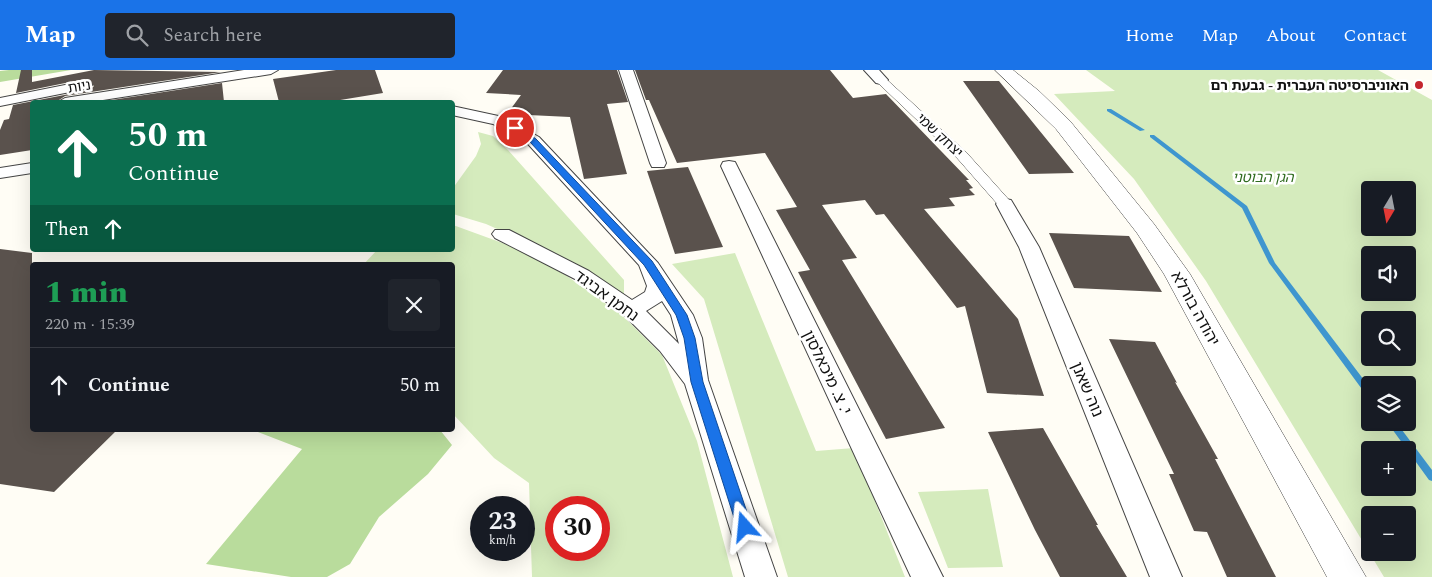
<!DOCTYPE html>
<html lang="en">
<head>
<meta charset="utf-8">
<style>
	:root { --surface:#171b24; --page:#20242c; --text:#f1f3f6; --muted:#9ea1a6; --line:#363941; --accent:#1a73e8 }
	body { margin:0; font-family:Spectral,"Noto Sans Hebrew",serif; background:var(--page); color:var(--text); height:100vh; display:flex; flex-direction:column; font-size:19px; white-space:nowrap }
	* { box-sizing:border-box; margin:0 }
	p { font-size:16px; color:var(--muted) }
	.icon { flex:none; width:28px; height:28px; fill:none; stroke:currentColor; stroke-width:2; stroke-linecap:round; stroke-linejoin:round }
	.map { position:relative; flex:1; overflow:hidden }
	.drawer { position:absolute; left:30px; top:192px; width:425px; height:170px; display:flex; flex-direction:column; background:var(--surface); border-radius:5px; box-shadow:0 5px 20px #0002 }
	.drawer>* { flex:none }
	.guide { position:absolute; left:30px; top:30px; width:425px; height:152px; border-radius:5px; box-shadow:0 5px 20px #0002; background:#0b6e4f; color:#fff; overflow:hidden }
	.needle { width:32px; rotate:190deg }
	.buttons { position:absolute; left:1361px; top:111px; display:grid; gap:10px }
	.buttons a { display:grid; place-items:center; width:55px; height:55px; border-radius:5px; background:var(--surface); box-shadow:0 5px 20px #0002; font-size:25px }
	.speed { position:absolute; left:470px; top:426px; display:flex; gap:10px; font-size:25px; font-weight:700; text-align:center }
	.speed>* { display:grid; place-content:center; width:65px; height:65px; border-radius:50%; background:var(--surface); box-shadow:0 5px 20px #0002; line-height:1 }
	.speed small { font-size:12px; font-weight:400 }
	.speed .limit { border:8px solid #d22; background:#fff; color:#111 }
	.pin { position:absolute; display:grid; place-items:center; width:42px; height:42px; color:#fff; margin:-21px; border:2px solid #fff; border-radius:50%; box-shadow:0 1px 5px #0007 }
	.me { position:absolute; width:55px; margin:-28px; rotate:342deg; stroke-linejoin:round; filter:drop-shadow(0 0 4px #0008) }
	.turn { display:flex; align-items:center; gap:18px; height:105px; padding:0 15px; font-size:22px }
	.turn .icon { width:65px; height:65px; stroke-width:2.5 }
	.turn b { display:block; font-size:35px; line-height:42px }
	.then { display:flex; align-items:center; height:48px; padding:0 15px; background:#0003; gap:10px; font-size:19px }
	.round { display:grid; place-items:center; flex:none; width:52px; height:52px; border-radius:5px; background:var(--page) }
	.overview { display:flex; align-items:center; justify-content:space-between; height:85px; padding:0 15px }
	h1 { font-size:30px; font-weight:800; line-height:38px; color:#1e9e55 }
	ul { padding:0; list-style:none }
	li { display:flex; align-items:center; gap:15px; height:75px; padding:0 15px; border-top:1px solid var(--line) }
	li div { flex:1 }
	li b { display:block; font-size:19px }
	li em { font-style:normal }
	header { display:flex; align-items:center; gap:30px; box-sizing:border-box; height:70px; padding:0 25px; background:var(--accent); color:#fff }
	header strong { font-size:24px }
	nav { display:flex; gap:28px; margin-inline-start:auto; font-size:18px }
	.search { width:350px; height:45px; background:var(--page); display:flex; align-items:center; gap:12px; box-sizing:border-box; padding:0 18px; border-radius:5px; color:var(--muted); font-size:19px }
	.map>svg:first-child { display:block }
</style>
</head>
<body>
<header>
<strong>Map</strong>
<div class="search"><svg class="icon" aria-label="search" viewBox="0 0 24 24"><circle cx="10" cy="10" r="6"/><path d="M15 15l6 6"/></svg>Search here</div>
<nav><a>Home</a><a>Map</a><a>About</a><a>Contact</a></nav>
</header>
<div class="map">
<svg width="1432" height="507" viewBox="0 0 1432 507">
	<rect width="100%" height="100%" fill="#fffdf5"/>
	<!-- green -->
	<path fill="#d5ebbd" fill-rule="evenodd" d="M1086,0h292l54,30v477h-48l-178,-296 -72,-102 -80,-85 61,-3zM1370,120h38v38h-38zM1370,185h38v37h-38zM1370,250h38v38h-38zM1370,315h38v37h-38zM1370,380h38v38h-38zM1370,445h38v37h-38z
		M478,62l15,4 15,14 116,130v17l-19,-11 -25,-20 -94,-42 -33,-10v-26l23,-32 5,-12z
		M453,155l66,24 48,27 56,40 39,39 35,86 36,136h-201l-3,-94 -35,-25 -41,-44 -1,-149h-89l14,-15h75zM556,438h43v42h-43z
		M735,183l81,198 38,-3 51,129h-117l-84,-278 -32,-35z
		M988,419l15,78 -55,1 -30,-76z"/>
	<!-- forest -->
	<path fill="#b9dc9c" d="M9,0h62l-71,12v-11z
		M253,360h187l12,15 -24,29 -49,43 -29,47 -23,13h-36l-85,-13 96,-115z"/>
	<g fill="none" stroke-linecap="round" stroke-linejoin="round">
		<!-- stream -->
		<path fill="#3f96cf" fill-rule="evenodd" d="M1107,39h4l34,21 -5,1 -33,-20z
			M1150,65h4l93,71 28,57 95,125v9l-3,-1 -98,-133 -27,-55 -92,-71z
			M1387,352h9l36,48v11l-3,-1z"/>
	</g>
	<!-- building -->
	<path fill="#5a524d" d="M21,0h11v12l62,-12 127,2 -156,24 -9,6h-24v48l-32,5v-25l4,-10 5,-1 4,-14 77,-15 4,-4 -9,-7 -69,14z
		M336,0h39l8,23 -55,9h-49l-6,-23z
		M503,0h114l11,32 -21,2 20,70 -43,5 -14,-62 -63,-3 14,-19 -35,-2z
		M635,0h195l23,28 33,-4 83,86h-3l7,8 -4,1 6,6 -26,3 6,8 -31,3 94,110 26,77 -57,-3 -22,-87 -8,2 -73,-94 -8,1 -11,-15 -43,5 35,53 -15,2 103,168 -59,11 -88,-167 12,-2 -34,-60 21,-3 -32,-54 -88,10 -28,-63h-3z
		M963,11h36l75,92 -45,1z
		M222,13l2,19h-125z
		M688,97l35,80 -48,7 -28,-83z
		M1049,163l80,3 33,56 -88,-4z
		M0,179l32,4v177h85l-63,62 -54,-8z
		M1109,269l46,3 22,41 -2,-1 43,77h-3l61,118h-49l-20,-45 -13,-1 -25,-57h5z
		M1043,358l55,97h-2l31,52h-67l-25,-47 -47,-98z"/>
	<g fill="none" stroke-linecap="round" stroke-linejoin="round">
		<defs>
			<path id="pedestrian" d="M881,7l4,1 81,74 44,49 2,3 -2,3h-10l-43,-49 -80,-76v-4z"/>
			<path id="minor" d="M244,0h34l-7,4 -181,28h-32l7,-4z
				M619,0h14l33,93 -2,4h-12l-2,-4z
				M864,0h15l9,10 -7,4 -5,-1z
				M85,11l7,4 -2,3 -90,18v-8z
				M452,36l51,11 36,20 119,126 35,52 9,23 6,42 69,197h-32l-60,-193 -25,-33 -36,-36 -49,-36 -80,-41 -3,-4 3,-4h14l80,41 43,29 13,-8 2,-6 -8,-21 -112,-122 -34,-19 -41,-9zM662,231l9,14 8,29 -33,-33z
				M729,91l6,1 2,4 206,411h-32l-190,-411 2,-4z
				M32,93v10l-32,5v-10z
				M1005,129l6,1 28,47 143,330h-32l-131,-330 -23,-43 3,-4z"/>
			<path id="tertiary" d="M995,0h18l26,21 31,30 84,103 36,50 176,303h-39l-163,-303 -27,-41 -81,-104z"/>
		</defs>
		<!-- pedestrian casing -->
		<use href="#pedestrian" stroke="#444" stroke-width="1"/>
		<!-- minor casing -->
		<use href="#minor" stroke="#444" stroke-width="2"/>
		<!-- tertiary casing -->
		<use href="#tertiary" stroke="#444" stroke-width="1"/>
		<!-- pedestrian -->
		<use href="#pedestrian" fill="#fff" fill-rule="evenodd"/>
		<!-- minor -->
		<use href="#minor" fill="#fff" fill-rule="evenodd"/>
		<!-- tertiary -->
		<use href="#tertiary" fill="#fff" fill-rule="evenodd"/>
	</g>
	<!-- route -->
	<path fill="#1a73e8" stroke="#114b97" d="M512,56h6l18,13 116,122 35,54 8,23 8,44 49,145 -2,5 -5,2 -5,-2 -3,-5 -46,-145 -7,-44 -8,-23 -32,-50 -114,-123 -18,-12z"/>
	<!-- markers -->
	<circle fill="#c4262e" stroke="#fff" stroke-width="2" cx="1419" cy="15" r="5"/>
	<g text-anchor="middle" stroke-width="5" stroke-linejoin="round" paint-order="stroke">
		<!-- far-poi labels -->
		<g font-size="14" font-weight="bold" fill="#111" stroke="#fff" text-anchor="end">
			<text x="1409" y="20">האוניברסיטה העברית - גבעת רם</text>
		</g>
		<!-- far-street labels -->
		<g font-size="14" fill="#111" stroke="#fff">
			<text transform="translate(79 16) rotate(-9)" y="5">ניות</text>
			<text transform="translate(940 65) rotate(43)" y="5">יצחק שמי</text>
		</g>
		<!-- far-park labels -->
		<g font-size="14" font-style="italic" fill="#2f6b1f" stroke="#fff">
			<text x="1263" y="112">הגן הבוטני</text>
		</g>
		<!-- street labels -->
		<g font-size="16" fill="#111" stroke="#fff">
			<text transform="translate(607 225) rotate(36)" y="6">נחמן אביגד</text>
			<text transform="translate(1196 238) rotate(61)" y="6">יהודה בורלא</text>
			<text transform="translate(828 302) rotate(64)" y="6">י. צ. מיכאלסון</text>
			<text transform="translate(1088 319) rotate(67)" y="6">נוה שאנן</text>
		</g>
	</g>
</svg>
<div class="buttons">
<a><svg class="needle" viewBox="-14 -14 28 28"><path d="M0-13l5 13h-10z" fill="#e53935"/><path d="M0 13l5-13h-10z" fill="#9ea1a6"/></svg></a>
<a><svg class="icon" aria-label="sound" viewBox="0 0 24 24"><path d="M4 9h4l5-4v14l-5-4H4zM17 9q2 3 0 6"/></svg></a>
<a><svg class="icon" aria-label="search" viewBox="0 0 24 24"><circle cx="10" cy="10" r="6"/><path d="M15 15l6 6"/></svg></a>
<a><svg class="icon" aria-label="layers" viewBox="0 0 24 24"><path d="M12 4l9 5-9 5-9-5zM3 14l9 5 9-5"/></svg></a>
<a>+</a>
<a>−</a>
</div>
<div class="speed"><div>23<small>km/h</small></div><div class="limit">30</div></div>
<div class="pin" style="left:515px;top:58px;background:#d93025"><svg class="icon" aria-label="arrive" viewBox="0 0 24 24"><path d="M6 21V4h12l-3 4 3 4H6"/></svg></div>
<svg class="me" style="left:745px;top:457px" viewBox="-20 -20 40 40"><path d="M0-17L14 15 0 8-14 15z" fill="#1a73e8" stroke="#fff" stroke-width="4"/></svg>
<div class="guide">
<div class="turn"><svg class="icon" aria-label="ahead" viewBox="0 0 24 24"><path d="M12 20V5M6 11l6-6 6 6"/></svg><div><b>50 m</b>Continue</div></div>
<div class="then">Then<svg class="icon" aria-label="ahead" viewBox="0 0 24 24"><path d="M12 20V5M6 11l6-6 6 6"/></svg></div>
</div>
<section class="drawer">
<div class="overview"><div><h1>1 min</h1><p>220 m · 15:39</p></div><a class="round"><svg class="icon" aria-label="close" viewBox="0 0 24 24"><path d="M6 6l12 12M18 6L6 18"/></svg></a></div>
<ul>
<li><svg class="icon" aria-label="ahead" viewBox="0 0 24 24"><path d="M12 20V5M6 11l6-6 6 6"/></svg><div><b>Continue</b></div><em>50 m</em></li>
</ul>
</section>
</div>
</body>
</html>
